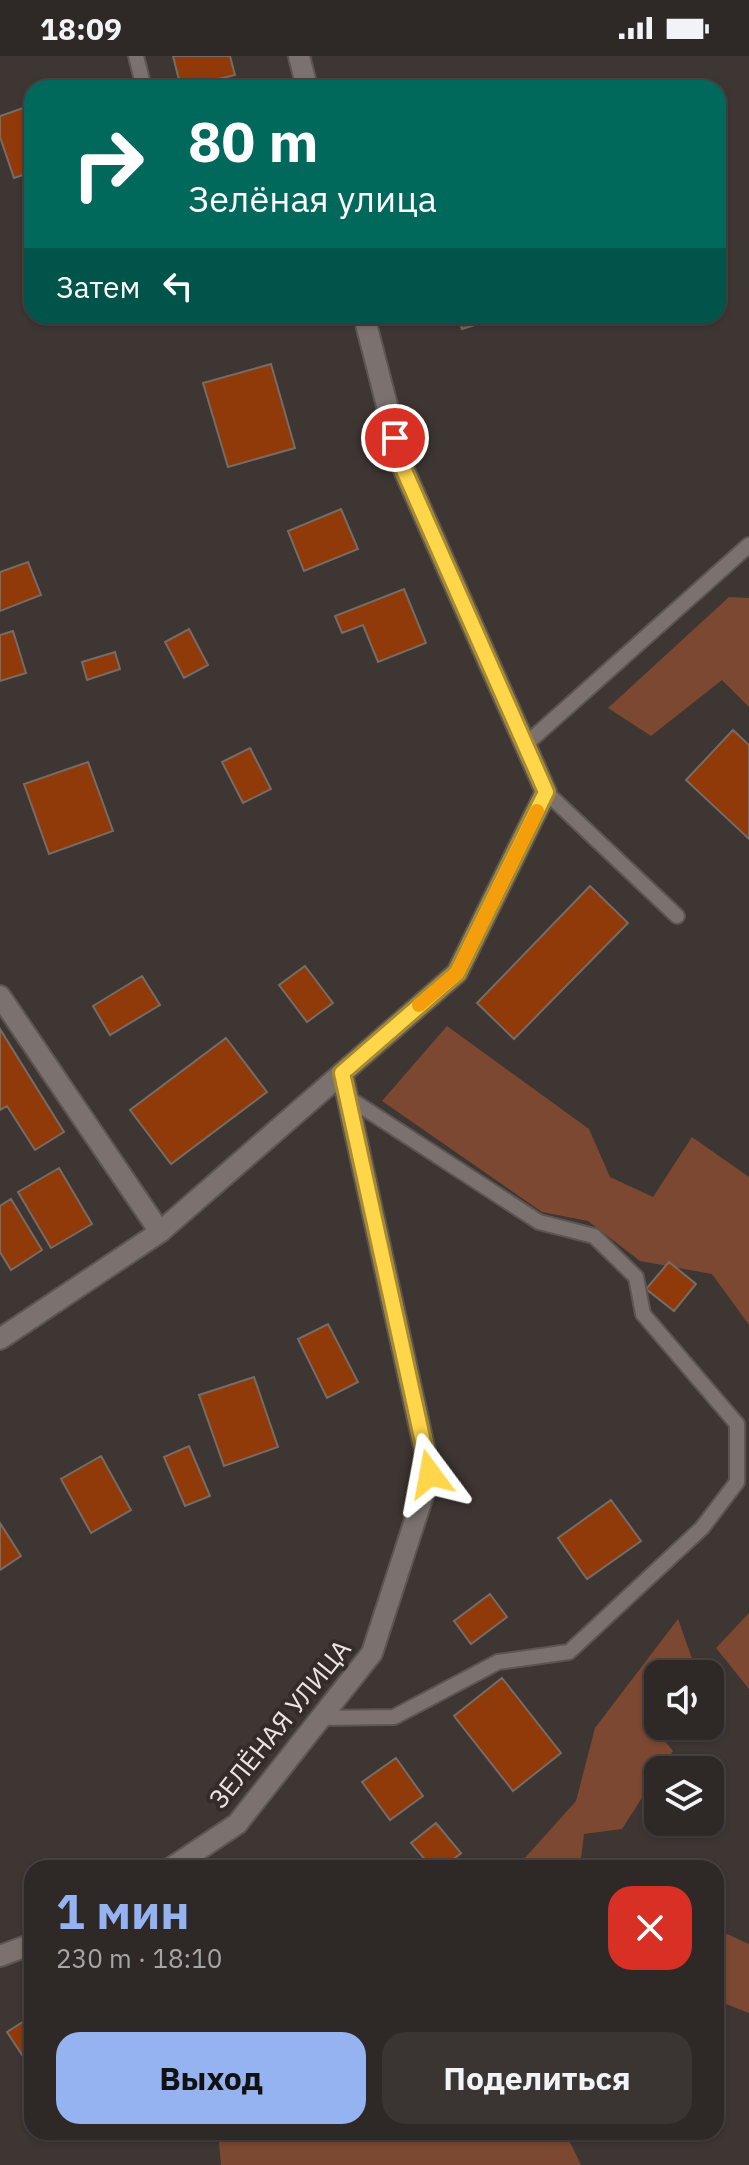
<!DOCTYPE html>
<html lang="ru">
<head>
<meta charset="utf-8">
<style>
	:root { --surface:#2e2826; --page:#3a3432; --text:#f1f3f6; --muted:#a7a6a7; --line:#494443; --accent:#95b2f1 }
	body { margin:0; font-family:"IBM Plex Sans",sans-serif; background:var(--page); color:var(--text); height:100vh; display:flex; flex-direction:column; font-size:30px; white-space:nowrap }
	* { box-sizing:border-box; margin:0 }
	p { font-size:26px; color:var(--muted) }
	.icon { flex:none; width:44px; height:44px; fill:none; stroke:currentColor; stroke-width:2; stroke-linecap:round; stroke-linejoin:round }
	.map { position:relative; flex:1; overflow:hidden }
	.drawer { position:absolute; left:24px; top:1804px; width:700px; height:280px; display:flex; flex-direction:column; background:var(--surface); border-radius:24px; box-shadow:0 2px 6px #0004,0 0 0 2px var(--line) }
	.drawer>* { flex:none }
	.guide { position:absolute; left:24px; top:24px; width:702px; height:244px; border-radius:24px; box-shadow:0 2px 6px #0004,0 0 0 2px var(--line); background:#00695c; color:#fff; overflow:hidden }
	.buttons { position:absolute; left:644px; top:1604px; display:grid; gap:16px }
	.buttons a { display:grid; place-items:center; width:80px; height:80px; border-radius:16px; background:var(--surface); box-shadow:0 2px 6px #0004,0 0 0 2px var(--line); font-size:40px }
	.pin { position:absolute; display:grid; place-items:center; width:68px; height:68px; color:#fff; margin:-34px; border:4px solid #fff; border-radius:50%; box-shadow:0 2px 8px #0007 }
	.me { position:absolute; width:88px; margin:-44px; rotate:347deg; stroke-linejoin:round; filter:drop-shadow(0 0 6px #0008) }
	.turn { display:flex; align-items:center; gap:28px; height:168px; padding:0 32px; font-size:36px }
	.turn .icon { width:104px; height:104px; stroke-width:2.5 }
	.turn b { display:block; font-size:56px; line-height:68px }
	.then { display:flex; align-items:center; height:76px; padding:0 32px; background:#0003; gap:16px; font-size:30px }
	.round { display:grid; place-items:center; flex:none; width:84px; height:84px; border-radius:24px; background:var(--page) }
	.overview { display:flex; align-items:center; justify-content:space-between; height:136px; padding:0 32px }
	h1 { font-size:48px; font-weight:800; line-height:60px; color:var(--accent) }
	.button { display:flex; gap:16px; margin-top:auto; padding:16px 32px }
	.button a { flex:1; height:92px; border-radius:24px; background:var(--accent); color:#111; font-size:32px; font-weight:800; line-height:92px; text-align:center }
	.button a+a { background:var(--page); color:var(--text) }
	.status { display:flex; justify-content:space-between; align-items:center; height:56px; padding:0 40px; background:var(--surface); direction:ltr }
	.status svg { height:22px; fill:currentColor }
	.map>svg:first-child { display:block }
</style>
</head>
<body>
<div class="status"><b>18:09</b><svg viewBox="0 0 49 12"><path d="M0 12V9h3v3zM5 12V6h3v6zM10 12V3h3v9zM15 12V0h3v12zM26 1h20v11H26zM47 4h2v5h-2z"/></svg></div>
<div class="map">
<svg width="749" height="2109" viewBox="0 0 749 2109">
	<rect width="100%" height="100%" fill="#3e3633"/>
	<!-- green -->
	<path fill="#7c4831" d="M729,541l20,1v109l-27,-27 -71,56 -43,-28z
		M447,970l142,103 21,48 43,20 39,-60 57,40v148l-37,-51 -72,-13 -52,-40 -46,-9 -160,-111z
		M749,1557v76l-33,-41z
		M678,1563l16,45 -8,10h-28v36l-9,12 24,29 -13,19h-2v3l-36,56 -38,5 -4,32 4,2h-68l60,-67 19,-73z
		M716,1873l33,15v69l-33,-13z
		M218,2076h351l-2,4 14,29h-360z"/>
	<!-- building -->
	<path fill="#903a0a" stroke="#756c68" stroke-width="2" d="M173,0h57l5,19 -54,13z
		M29,50l3,9v57l-18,6 -14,-41v-21z
		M458,260h46l-42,13z
		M271,308l24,84 -67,19 -25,-84z
		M341,453l17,40 -54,22 -16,-40z
		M28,506l13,33 -41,16v-39z
		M404,533l22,54 -48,19 -15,-37 -21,8 -7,-17z
		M189,573l19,36 -24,13 -19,-36z
		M13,575l13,42 -26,8v-46z
		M115,596l5,17 -33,11 -5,-18z
		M733,674l16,15v94l-63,-59z
		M250,692l21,41 -28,14 -21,-41z
		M88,706l25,69 -64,23 -25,-70z
		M590,830l38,37 -114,116 -37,-36z
		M305,910l28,37 -26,19 -28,-37z
		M142,920l18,29 -50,30 -17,-29z
		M0,973l64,103 -29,18 -28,-44 -7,4z
		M226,982l41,54 -96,72 -41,-54z
		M59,1112l33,56 -41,24 -33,-56z
		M11,1143l31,51 -31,20 -11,-18v-46z
		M669,1206l27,22 -22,27 -28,-22z
		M328,1268l30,58 -31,16 -29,-59z
		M254,1321l24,70 -54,19 -25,-71z
		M189,1390l21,50 -25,10 -21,-49z
		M101,1400l30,54 -40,23 -30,-54z
		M611,1444l30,41 -54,38 -29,-41z
		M0,1467l21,33 -21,14z
		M490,1538l17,23 -36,27 -17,-23z
		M502,1622l59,75 -48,38 -59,-75z
		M396,1702l27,38 -33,24 -28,-38z
		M436,1767l25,30 -18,15h-11l-21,-25z
		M32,1960v54l-25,-38z"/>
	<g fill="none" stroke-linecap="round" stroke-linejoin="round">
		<defs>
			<path id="service" d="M136,0l8,32
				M525,689l224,-200
				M546,736l131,124
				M320,1662l74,-1 104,-55 71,-10 133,-124 35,-46v-58l-94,-110 -7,-37 -42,-41 -55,-14 -192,-125"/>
			<path id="minor" d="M299,0l8,32
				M0,940l160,236
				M0,1283l160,-107 297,-259 89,-181 -143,-324 -39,-152
				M171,1812l66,-44 135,-171 58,-179 -88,-401
				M0,1900l32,-12"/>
		</defs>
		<!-- service casing -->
		<use href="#service" stroke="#5c5552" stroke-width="18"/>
		<!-- minor casing -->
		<use href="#minor" stroke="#5c5552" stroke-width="24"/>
		<!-- service -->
		<use href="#service" stroke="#7b726f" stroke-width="14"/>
		<!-- minor -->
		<use href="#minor" stroke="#7b726f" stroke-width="20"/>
	</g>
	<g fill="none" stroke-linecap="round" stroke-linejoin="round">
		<defs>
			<path id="route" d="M395,382l8,30 143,324 -89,181 -115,100 88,401"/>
		</defs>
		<!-- route casing -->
		<use href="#route" stroke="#a68a30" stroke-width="20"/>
		<!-- route -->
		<use href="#route" stroke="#ffd54a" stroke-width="14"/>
		<!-- slow -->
		<path stroke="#f59e0b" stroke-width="14" d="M419,949l38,-32 80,-162"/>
	</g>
	<g text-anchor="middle" stroke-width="8" stroke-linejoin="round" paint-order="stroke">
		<!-- street labels -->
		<g font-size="26" fill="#ebe5e3" stroke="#332c29">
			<text transform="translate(280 1668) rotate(-51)" y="9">ЗЕЛЁНАЯ УЛИЦА</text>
		</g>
	</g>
</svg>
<div class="buttons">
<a><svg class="icon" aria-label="sound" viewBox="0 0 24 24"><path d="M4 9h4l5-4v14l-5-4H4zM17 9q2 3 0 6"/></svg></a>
<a><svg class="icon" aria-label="layers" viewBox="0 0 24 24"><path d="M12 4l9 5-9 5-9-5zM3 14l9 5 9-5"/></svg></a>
</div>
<div class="pin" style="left:395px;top:382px;background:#d93025"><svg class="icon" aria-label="arrive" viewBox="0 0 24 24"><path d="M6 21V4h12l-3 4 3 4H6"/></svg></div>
<svg class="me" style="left:430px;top:1418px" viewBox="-20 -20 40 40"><path d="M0-17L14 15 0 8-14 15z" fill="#ffd54a" stroke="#fff" stroke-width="4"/></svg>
<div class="guide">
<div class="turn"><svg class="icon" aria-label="right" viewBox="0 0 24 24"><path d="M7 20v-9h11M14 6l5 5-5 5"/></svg><div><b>80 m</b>Зелёная улица</div></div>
<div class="then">Затем<svg class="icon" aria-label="left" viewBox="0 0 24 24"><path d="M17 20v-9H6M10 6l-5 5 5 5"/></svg></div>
</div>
<section class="drawer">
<div class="overview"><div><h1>1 мин</h1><p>230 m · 18:10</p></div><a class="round" style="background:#d93025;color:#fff"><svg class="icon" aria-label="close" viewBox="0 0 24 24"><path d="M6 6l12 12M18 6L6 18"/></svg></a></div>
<div class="button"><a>Выход</a><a>Поделиться</a></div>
</section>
</div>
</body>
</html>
